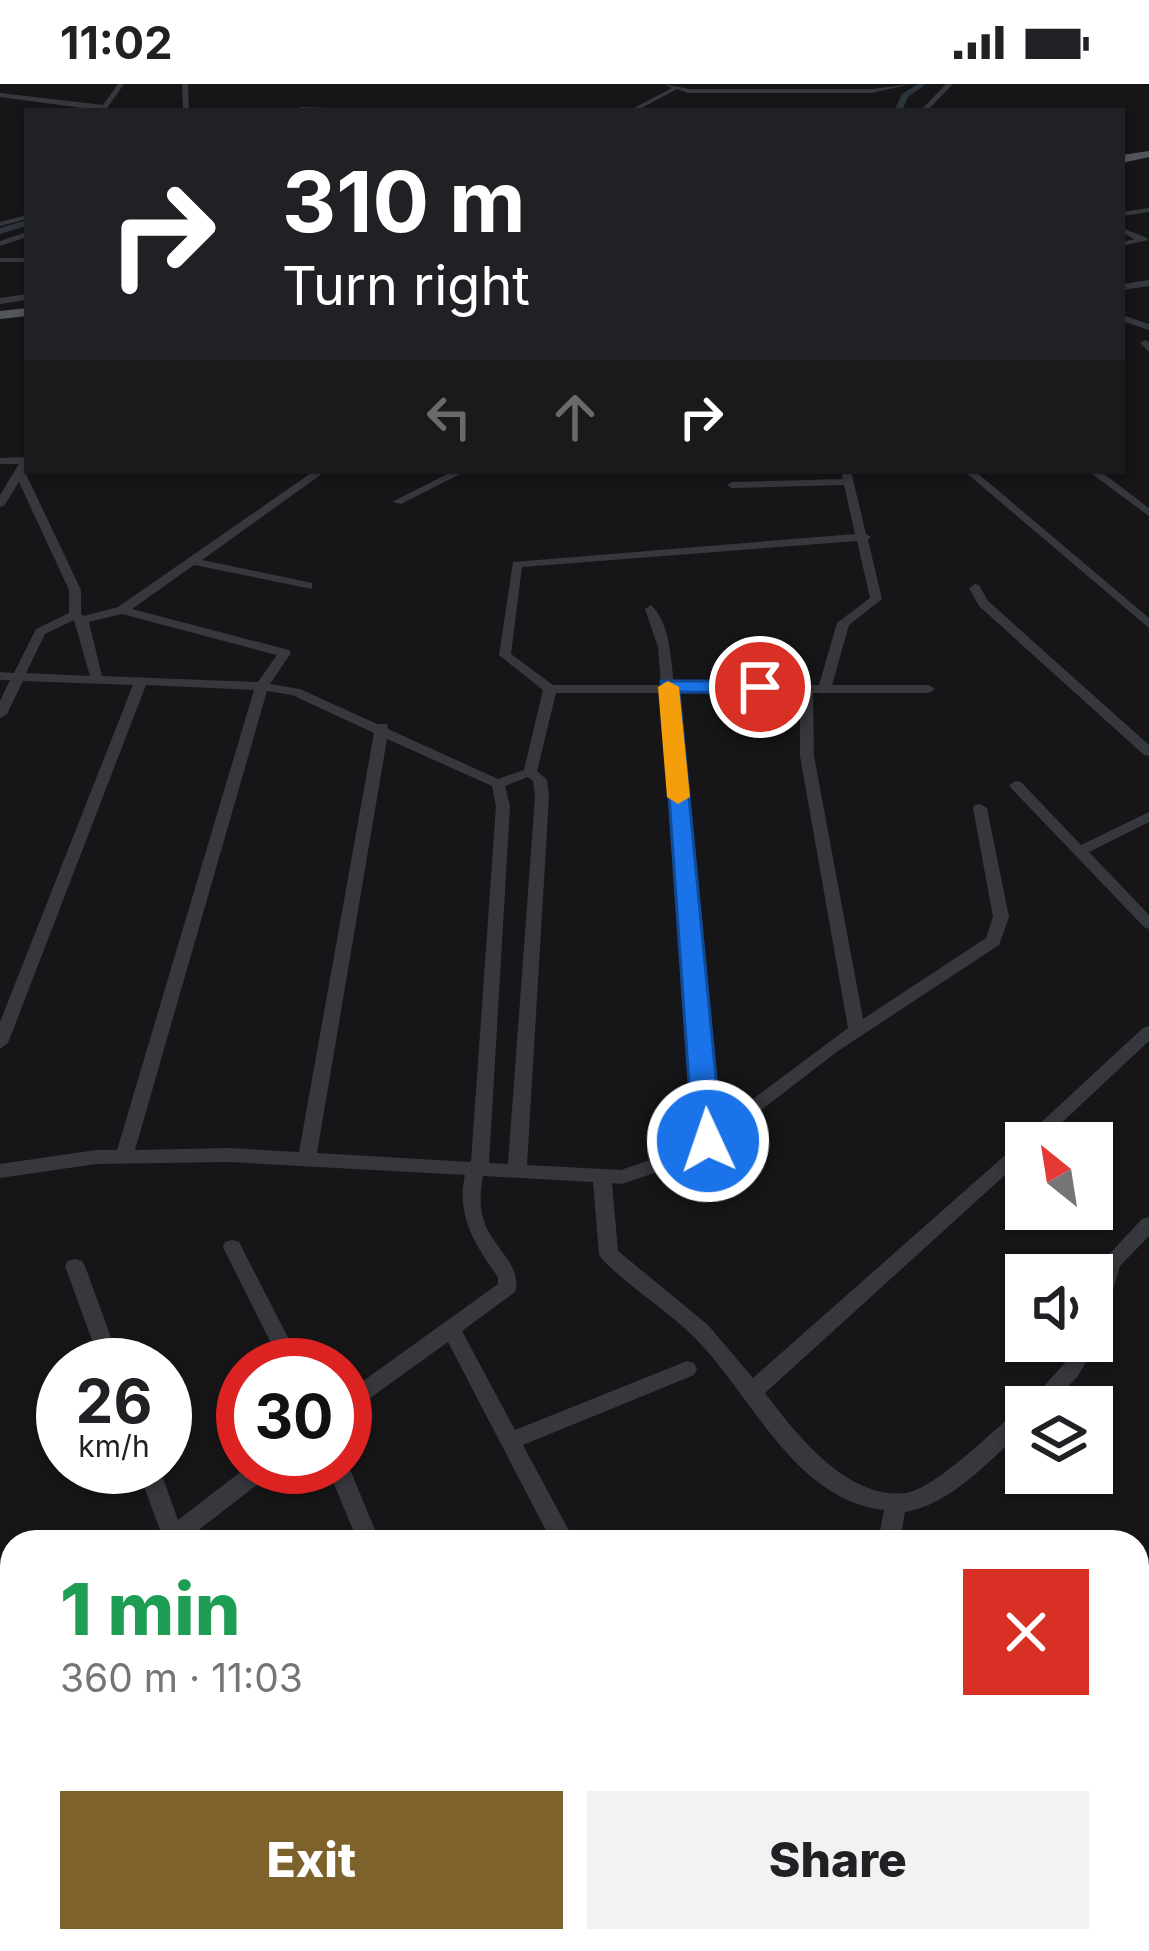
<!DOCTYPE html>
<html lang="en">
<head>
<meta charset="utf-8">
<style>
	:root { --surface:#fff; --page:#f2f2f2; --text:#202124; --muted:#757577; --accent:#7e622b }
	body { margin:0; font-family:Inter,sans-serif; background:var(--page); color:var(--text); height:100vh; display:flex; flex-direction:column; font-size:45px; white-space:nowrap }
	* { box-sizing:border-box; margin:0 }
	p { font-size:39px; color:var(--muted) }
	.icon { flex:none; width:66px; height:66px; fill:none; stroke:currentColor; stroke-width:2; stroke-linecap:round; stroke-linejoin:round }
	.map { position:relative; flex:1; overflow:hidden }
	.panel { position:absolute; left:0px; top:1446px; width:1149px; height:423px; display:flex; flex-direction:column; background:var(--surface); border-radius:36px 36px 0 0; box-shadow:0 3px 9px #0004 }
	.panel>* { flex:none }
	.hud { position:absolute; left:24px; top:24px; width:1101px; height:366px; border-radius:0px; box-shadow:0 3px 9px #0004; background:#202124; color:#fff; overflow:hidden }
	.needle { width:78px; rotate:330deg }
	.tools { position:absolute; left:1005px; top:1038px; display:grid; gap:24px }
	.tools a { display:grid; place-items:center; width:108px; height:108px; border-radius:0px; background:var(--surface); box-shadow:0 3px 9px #0004; font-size:60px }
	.speed { position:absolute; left:36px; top:1254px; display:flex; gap:24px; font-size:60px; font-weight:700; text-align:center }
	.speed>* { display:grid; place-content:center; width:156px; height:156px; border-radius:50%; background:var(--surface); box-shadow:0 3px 9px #0004; line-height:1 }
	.speed small { font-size:30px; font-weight:400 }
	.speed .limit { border:18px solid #d22; background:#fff; color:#111 }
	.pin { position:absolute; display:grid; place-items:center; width:102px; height:102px; color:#fff; margin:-51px; border:6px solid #fff; border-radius:50%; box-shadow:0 3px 12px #0007 }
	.me { position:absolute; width:132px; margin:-66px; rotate:357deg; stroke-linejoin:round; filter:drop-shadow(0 0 9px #0008) }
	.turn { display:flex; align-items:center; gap:42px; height:252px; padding:0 60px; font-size:54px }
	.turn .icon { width:156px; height:156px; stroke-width:2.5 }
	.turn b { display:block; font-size:84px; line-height:102px }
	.lanes { display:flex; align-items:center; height:114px; padding:0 60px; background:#0003; justify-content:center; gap:60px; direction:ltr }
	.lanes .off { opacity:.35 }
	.round { display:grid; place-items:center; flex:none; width:126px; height:126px; border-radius:0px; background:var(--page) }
	.headline { display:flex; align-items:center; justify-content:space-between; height:204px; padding:0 60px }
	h1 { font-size:72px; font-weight:800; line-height:90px; color:#1e9e55 }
	.button { display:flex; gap:24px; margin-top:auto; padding:24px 60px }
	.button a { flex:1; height:138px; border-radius:0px; background:var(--accent); color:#fff; font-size:48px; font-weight:800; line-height:138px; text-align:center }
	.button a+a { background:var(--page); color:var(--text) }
	.status { display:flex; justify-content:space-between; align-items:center; height:84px; padding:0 60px; background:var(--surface); direction:ltr }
	.status svg { height:33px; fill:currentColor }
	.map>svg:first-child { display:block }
</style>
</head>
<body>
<div class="status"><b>11:02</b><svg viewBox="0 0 49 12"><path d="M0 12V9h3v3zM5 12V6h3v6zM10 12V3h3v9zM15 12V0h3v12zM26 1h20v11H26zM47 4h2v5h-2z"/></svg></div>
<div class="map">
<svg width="1149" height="1867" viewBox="0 0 1149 1867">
	<rect width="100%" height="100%" fill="#161618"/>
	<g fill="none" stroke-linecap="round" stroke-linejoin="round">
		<!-- canal -->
		<path fill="#2c353c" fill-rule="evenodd" d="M918,0h8l-18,13 -6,14h-8l8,-17z
			M27,136v6l-27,8v-6z"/>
		<!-- minor -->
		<path fill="#37383d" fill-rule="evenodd" d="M118,0h6l-19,27 -105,-14v-4l103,12z
			M182,0h6l1,27h-6z
			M664,0l25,5h183l39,-5 -39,9h-184l-11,-4 -41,22h-8l44,-23z
			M946,0h7l-26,27h-7z
			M301,23l65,2 3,2 -70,-1z
			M1149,124v4l-27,4v-4z
			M27,131v4l-27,7v-4z
			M1122,144l25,10 1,2 -26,6v-4l13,-3 -13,-6z
			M27,148v5l-27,9v-5z
			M0,174h27v4h-27z
			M1149,196v6l-27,4v-6z
			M27,210v6l-27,4v-6z
			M1122,231l27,9v6l-27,-9z
			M1145,256l4,2v10l-9,-9z
			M27,373l-2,15 56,118v24l3,2 34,-9 196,-136h12l-124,89 110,23v6l-118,-24 -62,44 157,41 2,3 -21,31 30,5 77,35h10l1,5 110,50 26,-9 19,-80 -44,-35 14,-93 342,-28 -11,-49 -112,3 -5,-3 5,-3 111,-3 -2,-8h10l15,63 5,3 -3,3 14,59 -33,26 -17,60h97l6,4 -6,4h-116l1,63 49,263 123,-81 7,-21 -20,-109 2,-3 5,-1 7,4 22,109 -10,28 -161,106 -138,106 -78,27 -10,-1 6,68 90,74 45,53 268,-237 122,-113 6,-2v15l-109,102h-14v13l-261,237c31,41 82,107 141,100 29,-4 88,-63 113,-84l6,-2 39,-43 14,-23h14v-47l9,-31 41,-44 7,-2v19l-29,30 -18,61 -3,6 -6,2 5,6 -20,35 -30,31h-22v21c-35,30 -73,76 -121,84l-5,30h-22l6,-32c-91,-11 -132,-115 -189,-172 -29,-29 -64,-49 -93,-79l-3,-5 -6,-72 -110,-6c-3,16 -4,32 2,48 9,24 38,43 30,68l-53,39 53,99 172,-69 7,2 3,6 -3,6 -171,70 52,97h-23l-104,-200 -96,69 -7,3v-20l153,-110v-7c-23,-32 -42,-61 -33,-102l-236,-13 -133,2 -96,14v-14l96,-14h21l137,-460 -108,-5 -138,358 -8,6v-27l133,-337 -110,-4 -16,33 -7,4v-17l10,-21h-10v-8l14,1 22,-44 33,-16v-23l-50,-108 -15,24 -4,1v-12l19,-31h-19v-6zM857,457l13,57 -33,25 -18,62h-145c-3,-26 -4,-62 -23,-80l-6,4 13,38 3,38h-108l-42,-31 11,-87zM122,530l155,41 -19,27 -156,-6 -13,-54zM74,536l16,56 -64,-3 19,-39zM267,607l25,4 82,38 -75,419 -70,-4 -94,2zM556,609h106l40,444 -14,10 -67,23 -94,-5 22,-368 -2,-17 -10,-9zM675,609h125v63l48,272 -130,97zM387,655l105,47 4,20 -25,356 -154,-9zM528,693l5,4 2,16 -27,367 -19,-1 21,-357 -5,-20z
			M453,387h13l-65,33 -9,-2z
			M964,387h11l174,147v10z
			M1088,387h12l49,37v8z
			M975,500l4,1 9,16 161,144v11l-5,-1 -165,-149 -10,-18z
			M1016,697l5,1 60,63 68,-33v10l-60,30 60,63v14l-5,-2 -133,-139 -2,-3z
			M232,1156l7,2 63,123h-20l-59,-118 2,-5z
			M75,1175l7,2 3,5 36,99h-20l-36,-99 3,-5z
			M345,1376l4,7 31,75h-22l-31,-75h18z
			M137,1383h22l19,53 69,-53h27l-3,7 -88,68h-28l6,-9z
			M0,1490l8,3 4,9v52l-8,-3 -4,-10z
			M12,1556v26l-12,6v-26z
			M12,1661v24l-12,2v-24z
			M1137,1682l12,5v24l-12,-5z
			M12,1844v13h13v10h-25l3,-19z
			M287,1857h26v10h-26z
			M887,1857h26l-4,10h-26z
			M918,1857h40l5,10h-40z"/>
		<!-- primary -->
		<path fill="#53555c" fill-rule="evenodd" d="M1149,67v6l-27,6v-8z
			M27,224v8l-27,3v-8z"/>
	</g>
	<!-- route -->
	<path fill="#1a73e8" stroke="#114b97" stroke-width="3" d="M661,597h99l11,6 -11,6 -81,-1 43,449 -14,10 -15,-10z"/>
	<!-- slow -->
	<path fill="#f59e0b" d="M668,597l11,6 11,110 -12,7 -11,-7 -9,-110z"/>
</svg>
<div class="tools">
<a><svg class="needle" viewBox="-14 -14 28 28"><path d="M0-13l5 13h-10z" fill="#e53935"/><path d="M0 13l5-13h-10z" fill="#757577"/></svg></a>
<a><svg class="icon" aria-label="sound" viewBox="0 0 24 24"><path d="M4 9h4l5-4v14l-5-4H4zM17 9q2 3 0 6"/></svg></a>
<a><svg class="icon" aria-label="layers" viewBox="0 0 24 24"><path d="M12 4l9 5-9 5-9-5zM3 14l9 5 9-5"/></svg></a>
</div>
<div class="speed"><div>26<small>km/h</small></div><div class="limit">30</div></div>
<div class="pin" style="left:760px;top:603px;background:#d93025"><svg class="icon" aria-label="arrive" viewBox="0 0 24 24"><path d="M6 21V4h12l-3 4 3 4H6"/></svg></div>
<svg class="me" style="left:708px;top:1057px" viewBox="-20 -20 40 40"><circle r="17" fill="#1a73e8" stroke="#fff" stroke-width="3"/><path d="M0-11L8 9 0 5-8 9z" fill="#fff"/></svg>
<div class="hud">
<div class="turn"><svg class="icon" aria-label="right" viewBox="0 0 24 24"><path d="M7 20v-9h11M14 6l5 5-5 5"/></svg><div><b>310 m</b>Turn right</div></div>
<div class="lanes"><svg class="icon off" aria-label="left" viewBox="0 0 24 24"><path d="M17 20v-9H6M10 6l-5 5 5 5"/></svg><svg class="icon off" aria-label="ahead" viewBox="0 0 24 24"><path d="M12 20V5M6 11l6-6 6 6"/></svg><svg class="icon" aria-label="right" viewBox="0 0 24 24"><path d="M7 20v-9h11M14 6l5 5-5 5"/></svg></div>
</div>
<section class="panel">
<div class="headline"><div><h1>1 min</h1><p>360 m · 11:03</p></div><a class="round" style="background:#d93025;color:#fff"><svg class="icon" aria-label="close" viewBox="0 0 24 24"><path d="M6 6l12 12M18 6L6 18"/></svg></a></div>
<div class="button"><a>Exit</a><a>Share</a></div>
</section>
</div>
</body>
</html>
